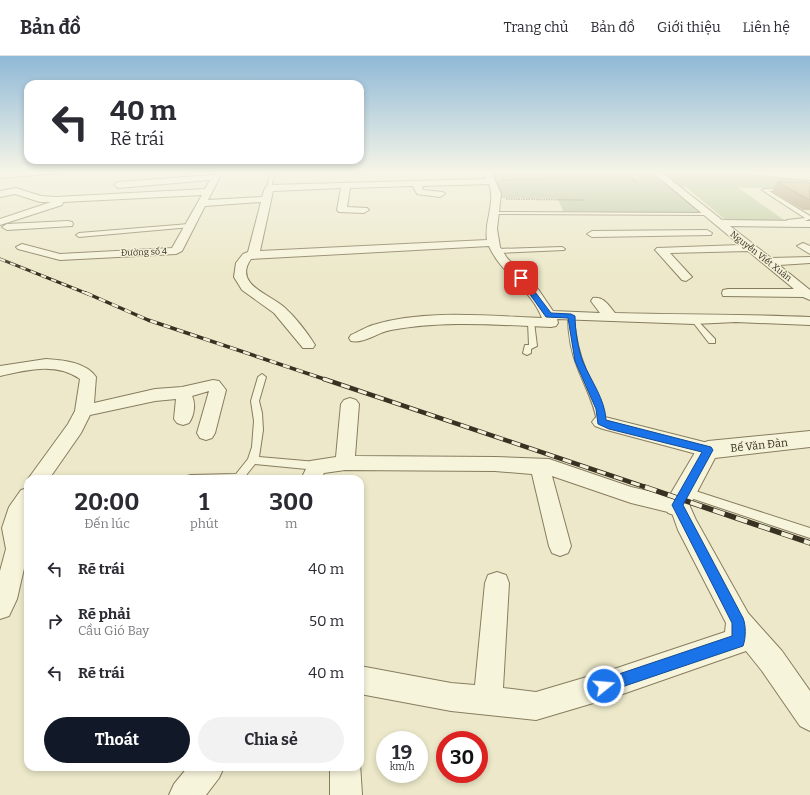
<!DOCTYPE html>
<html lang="vi">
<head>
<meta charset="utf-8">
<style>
	:root { --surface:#fff; --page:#f2f2f3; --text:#2b2b33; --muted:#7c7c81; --line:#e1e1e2; --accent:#111827 }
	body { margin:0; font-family:Bitter,serif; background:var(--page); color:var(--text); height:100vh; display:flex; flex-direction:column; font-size:15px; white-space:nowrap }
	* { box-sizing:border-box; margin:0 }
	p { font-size:13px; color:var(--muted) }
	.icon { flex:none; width:22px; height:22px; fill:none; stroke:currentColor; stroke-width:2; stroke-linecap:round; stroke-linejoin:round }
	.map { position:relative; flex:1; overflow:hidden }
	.details { position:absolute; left:24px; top:419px; width:340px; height:296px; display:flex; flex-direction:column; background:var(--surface); border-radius:12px; box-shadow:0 2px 6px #0003 }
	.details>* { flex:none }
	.top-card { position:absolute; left:24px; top:24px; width:340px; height:84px; border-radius:12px; box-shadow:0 2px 6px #0003; background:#fff; color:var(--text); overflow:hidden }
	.speed { position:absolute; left:376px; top:675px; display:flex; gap:8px; font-size:20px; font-weight:700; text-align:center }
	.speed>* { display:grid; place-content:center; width:52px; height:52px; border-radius:50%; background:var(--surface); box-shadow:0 2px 6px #0003; line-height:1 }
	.speed small { font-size:10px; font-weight:400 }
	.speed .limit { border:6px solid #d22; background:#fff; color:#111 }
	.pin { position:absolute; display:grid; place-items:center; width:34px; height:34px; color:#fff; margin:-17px; border-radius:8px; box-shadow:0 2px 6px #0006 }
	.me { position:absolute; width:44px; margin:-22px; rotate:73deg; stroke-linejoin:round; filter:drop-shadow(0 0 3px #0008) }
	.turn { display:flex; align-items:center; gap:14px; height:84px; padding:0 20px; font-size:18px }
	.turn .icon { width:52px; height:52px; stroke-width:2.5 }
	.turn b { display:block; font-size:28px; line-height:34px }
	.eta { display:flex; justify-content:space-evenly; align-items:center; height:68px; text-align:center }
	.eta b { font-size:24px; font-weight:700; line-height:28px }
	.button { display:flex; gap:8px; margin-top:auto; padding:8px 20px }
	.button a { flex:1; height:46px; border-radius:24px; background:var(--accent); color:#fff; font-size:16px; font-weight:700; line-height:46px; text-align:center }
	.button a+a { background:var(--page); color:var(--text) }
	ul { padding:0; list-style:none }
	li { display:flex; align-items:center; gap:12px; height:52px; padding:0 20px }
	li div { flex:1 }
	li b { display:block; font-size:15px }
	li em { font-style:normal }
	header { display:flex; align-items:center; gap:24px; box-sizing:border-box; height:56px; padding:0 20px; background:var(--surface); border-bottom:1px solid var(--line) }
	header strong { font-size:19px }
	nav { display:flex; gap:22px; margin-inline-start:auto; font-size:14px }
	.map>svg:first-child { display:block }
</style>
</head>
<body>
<header>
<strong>Bản đồ</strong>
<nav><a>Trang chủ</a><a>Bản đồ</a><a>Giới thiệu</a><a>Liên hệ</a></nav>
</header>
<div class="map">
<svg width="810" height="739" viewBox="0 0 810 739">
	<rect width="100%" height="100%" fill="#ece8c9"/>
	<!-- green -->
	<path fill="#bdca9d" d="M686,131h51l50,35h-59z"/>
	<!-- cemetery -->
	<path fill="#b5c09c" d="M492,115h241l71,8 6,4v5l-138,-1 30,27 -139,-3 -5,-12 -57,-1z"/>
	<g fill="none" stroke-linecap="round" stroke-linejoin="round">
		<defs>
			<path id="service" d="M271,115h4l-4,17 -2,1 -2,-1z
				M788,132l-2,2 -17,1 41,25v3l-11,4 -12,-1v-2l18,-2 -43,-28 2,-1z
				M493,156l215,1 2,1 -2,1 -217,-1v-1z
				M189,168l2,1v2l-112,10 -3,-2 3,-2z
				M562,191l3,2 -1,1 -67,3 -3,-2 3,-2z
				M571,258l3,2c1,19 5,37 12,54 8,17 17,33 19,52l-4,3 -4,-3c-3,-20 -12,-35 -19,-53 -7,-17 -10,-35 -10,-53z
				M694,262l2,1 19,20v4h-6l-17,-22 -1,-1z
				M531,264l3,2 3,24 -6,3v4l-4,2 -4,-2 2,-8h4l-1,-23z
				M262,318l4,3 -7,24 3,12 1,17 -4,27 58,5 3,1 2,3 -2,3 -3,1 -62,-6 -12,15h-57l1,-3 4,-1 45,-1 12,-15 4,-12 2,-26 -3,-20 7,-24z
				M686,432l124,40v10l-128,-43 -1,-3 1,-3z"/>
			<path id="minor" d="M27,115h37l-4,2 -60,5v-4z
				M215,115h8l-15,29 54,-3 3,-9 4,-3 217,-6 -3,-8h8l10,23 -4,35 3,18 7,11 31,31 15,22 47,2 -9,-12 2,-3c11,-2 16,8 22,15 65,2 130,1 195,4v8l-74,-3 -42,2 -137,-5 1,4 -2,3 -5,1c-53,-2 -107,-7 -160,3 -13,2 -27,14 -40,11l-2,-3 2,-3c7,-3 15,-8 22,-10 52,-16 116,-9 169,-7 -11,-29 -41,-44 -53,-72l-238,13c-18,25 18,35 33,48 11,10 23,25 31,38l-2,3h-10l-29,-35 -32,-23 -8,-13 2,-14 7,-9 5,-2 13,-50 -56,4 -23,45 -6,3 -116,6 -42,-11 -2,-2 6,-3 38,10 112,-6 30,-53 -139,7 -1,3 -62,20v-6l51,-17h-11l-25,-8 -15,3v-6l16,-3 25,8 15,1 149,-8 5,-9 -92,8 -4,-3 4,-3 95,-7zM489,128c7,19 -5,37 -2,56l-227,11 13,-60 68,-3 -4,22 2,2 25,1 5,-3 -2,-2 -20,-1 3,-19 63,-2 4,8 23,3 5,-3 -2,-2 -20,-2 -1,-4z
				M651,115h9l62,49 88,1v6l-80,-1 41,32 39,-1v6l-31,2 31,25v10l-7,-3 -80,-1 -1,-3 1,-3 5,-1h66l-46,-38 -78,2 22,24 -6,4 -4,-1 -25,-28 -2,-2 2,-2 83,-3z
				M68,165l4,1 1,2 -1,2 -65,4 -5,-3 5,-3z
				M707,174l5,3 -1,2 -119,2 -5,-3 5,-3z
				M803,187l7,3v8l-13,-8z
				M46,303c16,1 40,3 50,18l-2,26 61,-14 27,-2 31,-7 6,1 7,9 -11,43 -3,5 -6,2 -6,-2 -3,-5 12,-42 -17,5c4,8 2,20 -3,27l-6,2 -6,-2 -3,-4 2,-20 -21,2 -65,14 -9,18 -32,46h-21l40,-55 7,-13 5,-32c-24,-17 -53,-9 -80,-3v-10z
				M350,342l6,2 3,4 -4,52 140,1 54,2 82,28 56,13 9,20 52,93 34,38 28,40v40l-10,-5 -38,-55 -16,-20 -129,45 -81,24 -85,-9 -91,-17v-28l91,17 24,2 10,-102 3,-8 9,-3 9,3 3,8 -6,105 33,4 81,-24 108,-36 1,-9 -48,-93 -6,-17 -41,-10 -79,-27 19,70 -3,7 -8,3 -8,-3 -3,-7 -17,-72 -37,-3 -150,-1 -21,3 -3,6h-20l9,-18 26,-4 5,-53 3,-4z
				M601,360l107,27 7,2 2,5 -2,5 -7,2 -105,-28 -8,-3 -3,-4 3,-4z
				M28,432v26l-4,14 4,23 -11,48 -8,17 -9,3v-48l6,-22 -4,-21 7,-21 12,-17z
				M360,707l2,32h-32v-28h30z
				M188,711h36l-5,11 -13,17h-37l5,-11z"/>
			<path id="tertiary" d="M745,115h38l27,3v6l-60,-6z
				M810,375v16l-95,11 -29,55 -9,3 -9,-3 -4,-8 36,-61 8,-3z"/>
		</defs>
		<!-- service casing -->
		<use href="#service" stroke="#887c5f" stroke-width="2"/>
		<!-- minor casing -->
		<use href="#minor" stroke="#887c5f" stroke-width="2"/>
		<!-- tertiary casing -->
		<use href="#tertiary" stroke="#887c5f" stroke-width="2"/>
		<!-- path -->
		<path stroke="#887c5f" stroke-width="1.5" stroke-dasharray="1.5 1" stroke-linecap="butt" d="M623,115l14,12
			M502,124l59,-2
			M506,143l78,1"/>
		<!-- service -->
		<use href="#service" fill="#f7f4dc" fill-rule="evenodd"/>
		<!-- minor -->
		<use href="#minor" fill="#f7f4dc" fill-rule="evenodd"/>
		<!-- tertiary -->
		<use href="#tertiary" fill="#f7f4dc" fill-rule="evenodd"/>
		<defs>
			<path id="rail-far3" d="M0,203l88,35"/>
			<path id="rail-far2" d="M86,237l62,27 179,60"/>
			<path id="rail-far1" d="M324,323l324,109"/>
			<path id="rail" d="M645,431l165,56"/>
		</defs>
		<!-- rail-far3 casing -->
		<use href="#rail-far3" stroke="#393121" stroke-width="3"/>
		<!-- rail-far2 casing -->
		<use href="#rail-far2" stroke="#393121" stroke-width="3.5"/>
		<!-- rail-far1 casing -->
		<use href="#rail-far1" stroke="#393121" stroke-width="4.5"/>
		<!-- rail casing -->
		<use href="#rail" stroke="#393121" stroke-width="5.5"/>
		<!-- rail-far3 -->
		<use href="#rail-far3" stroke="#f4f1d9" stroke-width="2" stroke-dasharray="5.5" stroke-linecap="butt"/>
		<!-- rail-far2 -->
		<use href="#rail-far2" stroke="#f4f1d9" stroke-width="2.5" stroke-dasharray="7" stroke-linecap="butt"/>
		<!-- rail-far1 -->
		<use href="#rail-far1" stroke="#f4f1d9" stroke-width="3" stroke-dasharray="9" stroke-linecap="butt"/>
		<!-- rail -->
		<use href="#rail" stroke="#f4f1d9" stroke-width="4" stroke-dasharray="12" stroke-linecap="butt"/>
	</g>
	<!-- wall -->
	<path fill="#ac9470" d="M777,126l33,1v27h-7l-31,-18z"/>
	<!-- building -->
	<path fill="#c8ac82" stroke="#8c785b" d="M777,126h31l2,1v17z"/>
	<!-- sky -->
	<linearGradient id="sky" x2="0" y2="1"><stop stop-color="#8fb9d7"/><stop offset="0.53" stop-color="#f6f5e7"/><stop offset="1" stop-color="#f6f5e7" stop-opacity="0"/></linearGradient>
	<rect width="810" height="219" fill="url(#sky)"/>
	<!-- route -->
	<path fill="#1a73e8" stroke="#114b97" d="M519,220h4l28,37 20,1 4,2c0,14 3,33 8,46 8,19 22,37 23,58l105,27 2,3 -30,55 60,113c3,7 3,20 0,28l-139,47 -5,-2 -3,-5 3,-5 5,-2 128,-43v-13l-60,-118 30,-53 -93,-23 -11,-5 -2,-15 -21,-48 -7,-43 -22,-1 -27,-38z"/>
	<g text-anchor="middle" stroke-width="3" stroke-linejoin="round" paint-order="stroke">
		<!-- far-street labels -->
		<g font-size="9" fill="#393121" stroke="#f4f1d9">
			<text transform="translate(144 196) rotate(-2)" y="3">Đường số 4</text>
			<text transform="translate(761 200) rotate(38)" y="3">Nguyễn Viết Xuân</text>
		</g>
		<!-- street labels -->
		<g font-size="11" fill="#393121" stroke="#f4f1d9">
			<text transform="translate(759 389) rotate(-6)" y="4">Bế Văn Đàn</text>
		</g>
	</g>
</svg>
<div class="speed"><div>19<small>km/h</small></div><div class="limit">30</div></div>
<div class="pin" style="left:521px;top:222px;background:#d93025"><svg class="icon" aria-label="arrive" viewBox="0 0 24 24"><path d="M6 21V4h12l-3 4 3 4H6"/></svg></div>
<svg class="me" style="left:604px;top:630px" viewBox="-20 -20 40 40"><circle r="17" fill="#1a73e8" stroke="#fff" stroke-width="3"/><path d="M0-11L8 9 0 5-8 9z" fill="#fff"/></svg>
<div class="top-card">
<div class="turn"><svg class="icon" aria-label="left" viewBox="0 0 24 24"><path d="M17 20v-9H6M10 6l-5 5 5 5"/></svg><div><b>40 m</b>Rẽ trái</div></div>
</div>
<section class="details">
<div class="eta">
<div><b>20:00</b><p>Đến lúc</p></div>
<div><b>1</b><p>phút</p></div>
<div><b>300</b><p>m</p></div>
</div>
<ul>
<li><svg class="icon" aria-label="left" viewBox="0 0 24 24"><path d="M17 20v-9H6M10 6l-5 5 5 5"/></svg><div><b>Rẽ trái</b></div><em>40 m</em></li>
<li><svg class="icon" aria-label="right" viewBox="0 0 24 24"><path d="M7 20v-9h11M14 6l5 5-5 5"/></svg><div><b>Rẽ phải</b><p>Cầu Gió Bay</p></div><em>50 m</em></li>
<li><svg class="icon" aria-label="left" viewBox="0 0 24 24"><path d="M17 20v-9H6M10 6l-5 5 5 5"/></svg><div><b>Rẽ trái</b></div><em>40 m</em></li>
</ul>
<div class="button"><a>Thoát</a><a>Chia sẻ</a></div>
</section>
</div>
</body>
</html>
